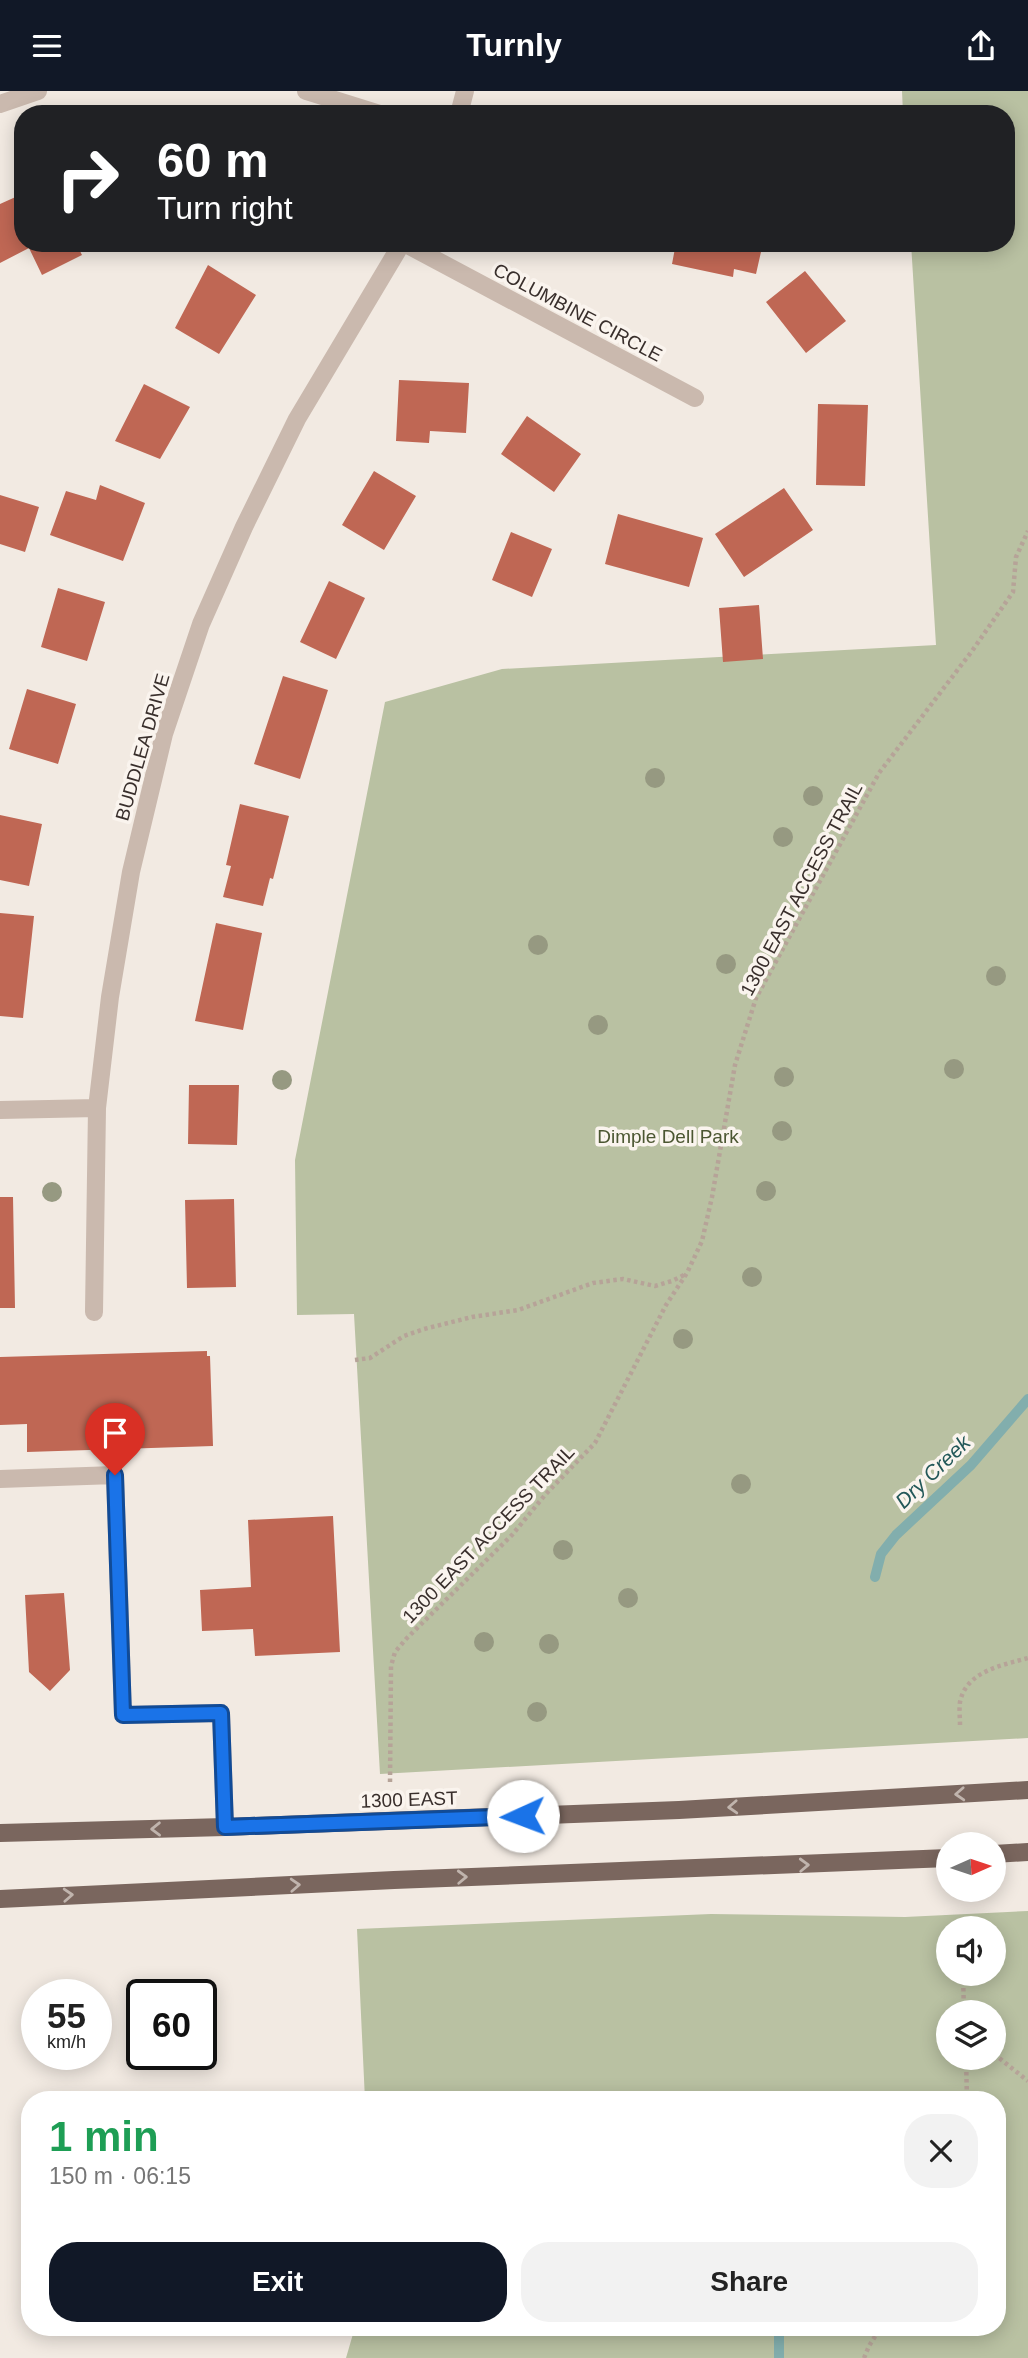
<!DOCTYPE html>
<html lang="en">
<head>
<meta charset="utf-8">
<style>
	:root { --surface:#fff; --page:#f2f2f2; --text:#222; --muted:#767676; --accent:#111827 }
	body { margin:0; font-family:Helvetica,sans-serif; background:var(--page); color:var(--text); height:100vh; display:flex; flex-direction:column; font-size:26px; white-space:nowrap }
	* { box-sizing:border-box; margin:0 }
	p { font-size:23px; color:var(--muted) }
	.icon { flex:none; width:38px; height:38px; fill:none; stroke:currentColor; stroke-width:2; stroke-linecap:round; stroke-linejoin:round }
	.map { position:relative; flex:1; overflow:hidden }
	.drawer { position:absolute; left:21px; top:2000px; width:985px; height:245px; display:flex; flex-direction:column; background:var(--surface); border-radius:28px; box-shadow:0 4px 18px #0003 }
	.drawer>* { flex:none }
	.banner { position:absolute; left:14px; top:14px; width:1001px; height:147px; border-radius:28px; box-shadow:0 4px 18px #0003; background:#202124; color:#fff; overflow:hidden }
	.needle { width:46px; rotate:87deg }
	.fabs { position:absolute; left:936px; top:1741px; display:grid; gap:14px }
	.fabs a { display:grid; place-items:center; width:70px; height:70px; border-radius:50%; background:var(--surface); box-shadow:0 4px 18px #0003; font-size:35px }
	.speed { position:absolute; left:21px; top:1888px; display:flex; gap:14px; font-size:35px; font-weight:700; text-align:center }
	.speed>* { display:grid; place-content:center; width:91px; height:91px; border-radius:50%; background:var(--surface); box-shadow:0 4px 18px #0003; line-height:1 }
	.speed small { font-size:18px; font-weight:400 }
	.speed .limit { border:4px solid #111; border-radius:10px; background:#fff; color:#111 }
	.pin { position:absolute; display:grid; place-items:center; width:60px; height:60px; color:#fff; margin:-72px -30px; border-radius:50% 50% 50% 0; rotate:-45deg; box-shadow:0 0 7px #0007 }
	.pin .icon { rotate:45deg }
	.me { position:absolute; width:77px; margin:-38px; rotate:268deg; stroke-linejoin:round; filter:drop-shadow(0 0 5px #0008) }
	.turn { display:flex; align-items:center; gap:24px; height:147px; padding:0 28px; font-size:32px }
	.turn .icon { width:91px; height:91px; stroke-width:2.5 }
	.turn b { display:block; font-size:49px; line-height:60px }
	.round { display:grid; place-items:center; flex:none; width:74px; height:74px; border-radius:28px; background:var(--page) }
	.head { display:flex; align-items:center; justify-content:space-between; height:119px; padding:0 28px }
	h1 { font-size:42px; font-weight:600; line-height:52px; color:#1e9e55 }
	.button { display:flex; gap:14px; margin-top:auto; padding:14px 28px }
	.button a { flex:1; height:80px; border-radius:28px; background:var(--accent); color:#fff; font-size:28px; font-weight:600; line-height:80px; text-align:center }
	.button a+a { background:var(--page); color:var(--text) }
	header { display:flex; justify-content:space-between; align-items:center; height:91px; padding:0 28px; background:var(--accent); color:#fff; font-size:32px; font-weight:600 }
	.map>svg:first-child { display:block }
</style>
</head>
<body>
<header><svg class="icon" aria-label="menu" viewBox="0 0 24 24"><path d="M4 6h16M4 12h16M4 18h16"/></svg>Turnly<svg class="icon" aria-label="share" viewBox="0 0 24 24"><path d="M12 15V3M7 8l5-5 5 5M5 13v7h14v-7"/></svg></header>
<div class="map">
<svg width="1028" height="2267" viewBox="0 0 1028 2267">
	<rect width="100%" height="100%" fill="#f2eae2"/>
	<!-- green -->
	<path fill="#b9c1a2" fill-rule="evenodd" d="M902,0h126v1647l-648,36 -26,-460 -57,1 -2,-155 90,-458 117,-33 434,-24 -25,-402h95v-129h-103z
		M1028,1820v447h-682l9,-31h643v-227h-633l-8,-171 354,-15 194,3zM948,1838h46v45h-46zM948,1922h46v45h-46z"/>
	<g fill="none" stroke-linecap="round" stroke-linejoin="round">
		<!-- stream -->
		<path stroke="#82aead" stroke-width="10" d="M875,1486l6,-23 15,-19 75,-70 57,-66
			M779,2236v31"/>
	</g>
	<!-- building -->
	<path fill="#bf6754" d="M23,88v64h53l6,12 -40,20 -13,-27 -29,15v-59l20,-9 -6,-12z
		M676,152h87l-7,31 -22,-5 -1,8 -61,-13z
		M208,174l48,30 -37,59 -44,-26z
		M805,180l41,50 -40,32 -40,-51z
		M399,289l70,3 -3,50 -36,-2 -1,12 -33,-2z
		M144,293l46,23 -30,52 -45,-18z
		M818,313l50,1 -3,81 -49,-1z
		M527,325l54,38 -27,38 -53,-38z
		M374,380l42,25 -32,54 -42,-25z
		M100,394l45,18 -22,58 -73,-26 16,-44 30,9z
		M784,397l29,42 -69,47 -29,-43z
		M0,404l39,12 -14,45 -25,-8z
		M618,423l85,24 -14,49 -84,-23z
		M511,441l41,17 -20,48 -40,-17z
		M329,490l36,17 -29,61 -36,-17z
		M58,497l47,14 -18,59 -46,-14z
		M759,514l4,54 -40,3 -4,-54z
		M283,585l45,14 -28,89 -46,-15z
		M27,598l49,15 -18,60 -49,-15z
		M240,713l49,12 -16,63 -3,-1 -7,28 -40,-9 8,-31 -5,-1z
		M0,724l42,9 -13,62 -29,-6z
		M0,822l34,3 -11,102 -23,-2z
		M216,832l46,10 -19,97 -48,-9z
		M189,994h50l-2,60 -49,-1z
		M0,1106h13l2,111h-15z
		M234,1108l2,88 -49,1 -2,-88z
		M207,1260v5h3l3,90 -186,6v-28l-27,1v-68z
		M333,1425l7,136 -85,4 -2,-27 -51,2 -2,-41 51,-3 -3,-67z
		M64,1502l6,77 -20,21 -21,-19 -4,-77z"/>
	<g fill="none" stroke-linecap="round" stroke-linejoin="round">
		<!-- path -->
		<path stroke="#b6a398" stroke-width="4.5" stroke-dasharray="3.5 3.5" stroke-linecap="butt" d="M355,1269l15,-2 34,-22 20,-7 48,-12 46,-7 75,-27 30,-4 32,7 17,-5 14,-7
			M960,1634c0,-7 -1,-16 0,-23 6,-31 43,-37 68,-44
			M390,1691l1,-116 4,-14 11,-13 106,-104 33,-40 50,-52 71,-138 21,-32 15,-32 10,-44 23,-132 21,-67 123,-225 93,-122 41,-59 3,-35 12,-26
			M963,1883l1,39
			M994,1963l34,27
			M966,1967l1,42
			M864,2267l5,-12 12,-19"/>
		<!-- minor -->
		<path stroke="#cab9ae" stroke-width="18" d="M306,0l74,23
			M0,13l38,-13
			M459,23l6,-23
			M404,152l291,155
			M0,1019l97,-2
			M94,1221l3,-204 13,-111 21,-125 33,-138 37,-110 43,-97 53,-108 105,-176
			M0,1388l115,-4 8,240 98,-2 4,114"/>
		<!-- major -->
		<path stroke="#7a665e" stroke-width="18" d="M0,1742l225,-6 454,-17 349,-20
			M994,1763l34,-2
			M0,1808l394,-19 554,-22"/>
	</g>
	<!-- trees -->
	<g fill="#969981">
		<circle cx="655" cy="687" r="10"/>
		<circle cx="813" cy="705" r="10"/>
		<circle cx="783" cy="746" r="10"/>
		<circle cx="538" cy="854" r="10"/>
		<circle cx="726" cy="873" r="10"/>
		<circle cx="996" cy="885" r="10"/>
		<circle cx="598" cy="934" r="10"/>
		<circle cx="954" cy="978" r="10"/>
		<circle cx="784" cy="986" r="10"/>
		<circle cx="282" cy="989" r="10"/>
		<circle cx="782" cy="1040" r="10"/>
		<circle cx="766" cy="1100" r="10"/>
		<circle cx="52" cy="1101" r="10"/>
		<circle cx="752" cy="1186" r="10"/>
		<circle cx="683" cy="1248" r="10"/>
		<circle cx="741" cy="1393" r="10"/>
		<circle cx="563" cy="1459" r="10"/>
		<circle cx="628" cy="1507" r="10"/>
		<circle cx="484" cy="1551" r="10"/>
		<circle cx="549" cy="1553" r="10"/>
		<circle cx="537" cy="1621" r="10"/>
	</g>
	<!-- one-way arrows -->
	<defs><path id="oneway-chevron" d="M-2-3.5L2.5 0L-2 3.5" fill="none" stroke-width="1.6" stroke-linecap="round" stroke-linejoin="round" transform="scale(1.75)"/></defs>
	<g stroke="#c0b4ad">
		<use href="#oneway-chevron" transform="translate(960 1703) rotate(177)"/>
		<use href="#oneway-chevron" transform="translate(733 1716) rotate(177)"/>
		<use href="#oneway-chevron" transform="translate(156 1738) rotate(179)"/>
		<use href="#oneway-chevron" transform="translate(804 1774) rotate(-2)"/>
		<use href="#oneway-chevron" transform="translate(462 1786) rotate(-2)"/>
		<use href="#oneway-chevron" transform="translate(295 1794) rotate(-3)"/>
		<use href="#oneway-chevron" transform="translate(68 1804) rotate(-3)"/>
	</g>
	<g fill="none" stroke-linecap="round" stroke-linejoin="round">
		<defs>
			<path id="route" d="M115,1384l8,240 98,-2 4,114 298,-11"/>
		</defs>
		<!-- route casing -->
		<use href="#route" stroke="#114b97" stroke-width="18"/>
		<!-- route -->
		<use href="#route" stroke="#1a73e8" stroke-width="12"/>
	</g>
	<g text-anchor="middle" stroke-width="7" stroke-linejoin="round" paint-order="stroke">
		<!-- street labels -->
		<g font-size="19" fill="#392f2c" stroke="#faf4ee">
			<text transform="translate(578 221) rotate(28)" y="7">COLUMBINE CIRCLE</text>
			<text transform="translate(142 656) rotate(-74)" y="7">BUDDLEA DRIVE</text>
			<text transform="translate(801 798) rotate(-62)" y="7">1300 EAST ACCESS TRAIL</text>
			<text transform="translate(488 1443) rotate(-46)" y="7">1300 EAST ACCESS TRAIL</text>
			<text transform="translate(409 1708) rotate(-2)" y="7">1300 EAST</text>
		</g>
		<!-- park labels -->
		<g font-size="19" fill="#4b5631" stroke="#faf4ee">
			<text x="668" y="1052">Dimple Dell Park</text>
		</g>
		<!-- water labels -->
		<g font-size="21" font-style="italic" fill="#235859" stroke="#faf4ee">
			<text transform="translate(933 1381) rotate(-44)" y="7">Dry Creek</text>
		</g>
	</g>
</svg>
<div class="fabs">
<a><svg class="needle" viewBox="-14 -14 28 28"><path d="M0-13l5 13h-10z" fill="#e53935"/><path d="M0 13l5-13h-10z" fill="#767676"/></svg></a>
<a><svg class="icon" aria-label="sound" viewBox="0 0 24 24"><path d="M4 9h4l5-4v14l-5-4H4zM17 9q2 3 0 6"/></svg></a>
<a><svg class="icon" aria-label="layers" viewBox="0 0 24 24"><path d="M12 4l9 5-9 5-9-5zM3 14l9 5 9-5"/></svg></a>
</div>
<div class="speed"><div>55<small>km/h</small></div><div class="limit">60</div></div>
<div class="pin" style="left:115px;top:1384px;background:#d93025"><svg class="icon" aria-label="arrive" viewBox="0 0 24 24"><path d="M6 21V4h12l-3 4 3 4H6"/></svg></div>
<svg class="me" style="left:523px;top:1725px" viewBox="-20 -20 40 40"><circle r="19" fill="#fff"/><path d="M0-13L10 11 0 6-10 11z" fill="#1a73e8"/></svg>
<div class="banner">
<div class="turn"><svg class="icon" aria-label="right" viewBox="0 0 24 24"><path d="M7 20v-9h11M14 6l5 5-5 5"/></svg><div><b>60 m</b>Turn right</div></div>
</div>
<section class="drawer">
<div class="head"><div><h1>1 min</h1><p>150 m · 06:15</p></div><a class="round"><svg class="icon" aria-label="close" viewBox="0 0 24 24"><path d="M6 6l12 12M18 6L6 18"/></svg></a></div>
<div class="button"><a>Exit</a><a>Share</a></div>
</section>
</div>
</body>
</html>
